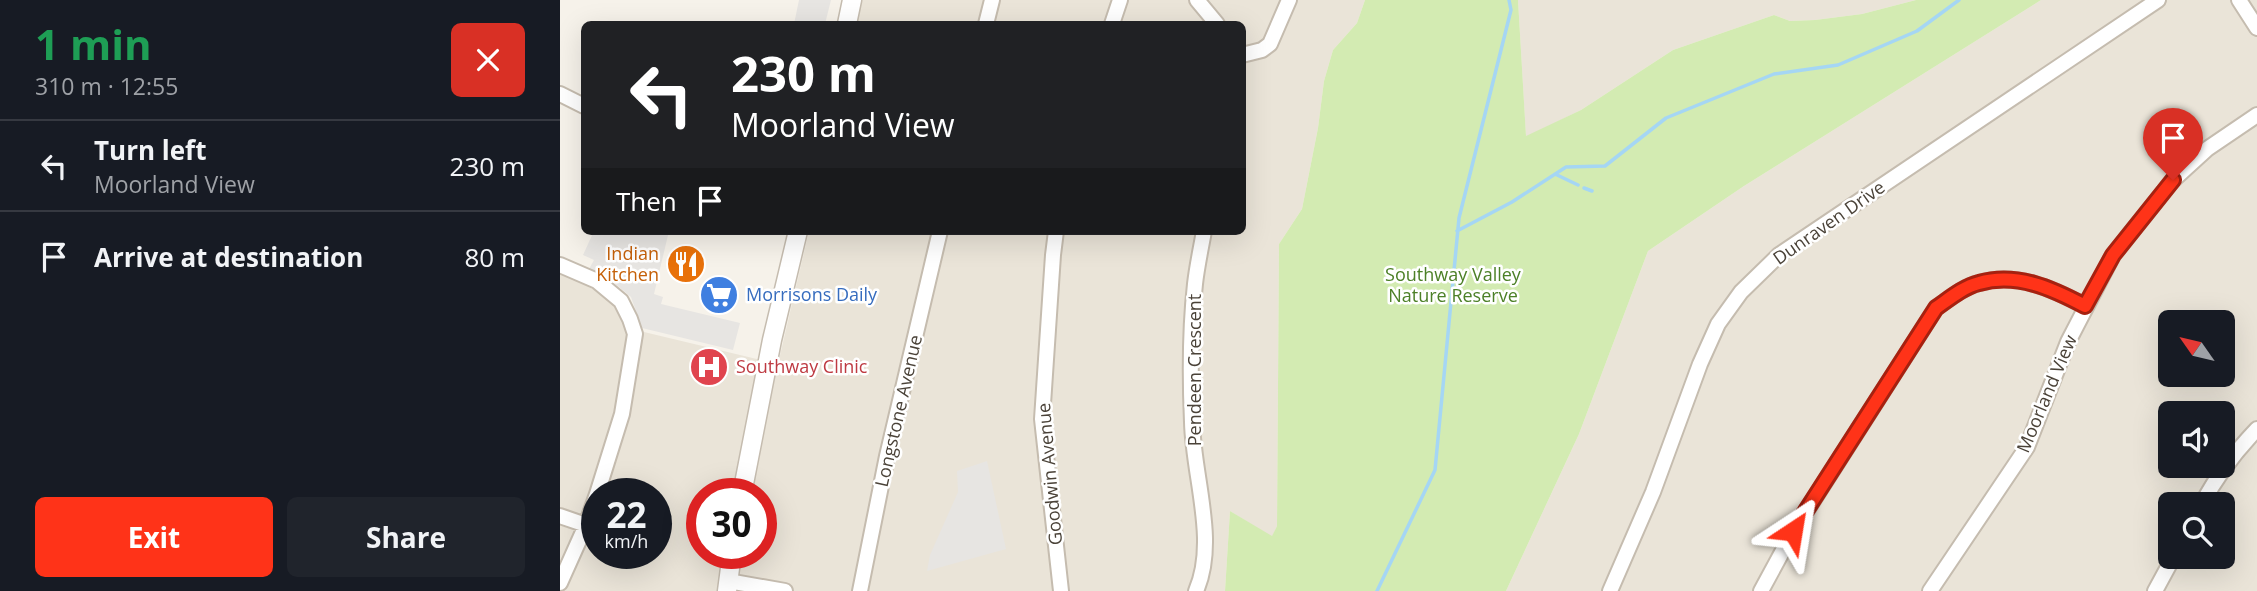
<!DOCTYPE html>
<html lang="en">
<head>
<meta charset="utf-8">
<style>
	:root { --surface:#171b24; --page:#20242c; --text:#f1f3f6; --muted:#9ea1a6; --line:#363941; --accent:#ff3318 }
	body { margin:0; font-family:"Open Sans",sans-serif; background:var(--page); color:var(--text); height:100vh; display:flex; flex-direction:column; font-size:26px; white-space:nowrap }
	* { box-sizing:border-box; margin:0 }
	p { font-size:23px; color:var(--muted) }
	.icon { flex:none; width:38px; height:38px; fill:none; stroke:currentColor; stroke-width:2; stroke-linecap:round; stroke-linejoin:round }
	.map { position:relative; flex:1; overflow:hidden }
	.details { display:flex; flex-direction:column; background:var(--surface); width:560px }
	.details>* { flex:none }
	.guide { position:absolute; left:21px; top:21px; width:665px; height:214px; border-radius:10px; box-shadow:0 7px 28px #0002; background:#202124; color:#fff; overflow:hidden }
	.needle { width:46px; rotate:304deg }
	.fabs { position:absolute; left:1598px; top:310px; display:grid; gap:14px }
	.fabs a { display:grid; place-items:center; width:77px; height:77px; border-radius:10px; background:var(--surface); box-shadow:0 7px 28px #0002; font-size:35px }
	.speed { position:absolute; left:21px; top:478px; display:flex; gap:14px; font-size:35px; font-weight:700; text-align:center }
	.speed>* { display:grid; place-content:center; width:91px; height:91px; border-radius:50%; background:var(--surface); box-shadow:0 7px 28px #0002; line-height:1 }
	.speed small { font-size:18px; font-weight:400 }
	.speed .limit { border:10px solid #d22; background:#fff; color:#111 }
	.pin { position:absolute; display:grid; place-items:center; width:60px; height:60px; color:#fff; margin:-72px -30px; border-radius:50% 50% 50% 0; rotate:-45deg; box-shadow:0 0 7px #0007 }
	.pin .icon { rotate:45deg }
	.me { position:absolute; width:77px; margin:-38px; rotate:33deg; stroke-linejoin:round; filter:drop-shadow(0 0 5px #0008) }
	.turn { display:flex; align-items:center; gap:24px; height:147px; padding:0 35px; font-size:32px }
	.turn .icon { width:91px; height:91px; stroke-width:2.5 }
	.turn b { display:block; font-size:49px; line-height:60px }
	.then { display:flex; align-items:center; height:66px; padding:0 35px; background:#0003; gap:14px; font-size:26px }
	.round { display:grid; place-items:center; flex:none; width:74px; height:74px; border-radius:10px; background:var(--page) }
	.summary { display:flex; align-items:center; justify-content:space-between; height:119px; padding:0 35px }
	h1 { font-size:42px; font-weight:700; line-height:52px; color:#1e9e55 }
	.button { display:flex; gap:14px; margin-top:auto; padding:14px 35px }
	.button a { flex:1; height:80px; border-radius:10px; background:var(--accent); color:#fff; font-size:28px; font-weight:700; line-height:80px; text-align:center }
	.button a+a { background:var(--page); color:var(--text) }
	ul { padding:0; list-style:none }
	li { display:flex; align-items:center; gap:21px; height:91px; padding:0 35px; border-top:2px solid var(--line) }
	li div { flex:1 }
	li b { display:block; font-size:26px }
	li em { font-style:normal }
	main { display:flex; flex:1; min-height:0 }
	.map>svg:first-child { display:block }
</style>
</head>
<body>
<main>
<section class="details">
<div class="summary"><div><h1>1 min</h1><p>310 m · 12:55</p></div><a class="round" style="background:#d93025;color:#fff"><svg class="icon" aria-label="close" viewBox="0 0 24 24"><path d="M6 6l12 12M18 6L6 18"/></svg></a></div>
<ul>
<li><svg class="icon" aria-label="left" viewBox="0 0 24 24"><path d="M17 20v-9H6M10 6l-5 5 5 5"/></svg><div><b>Turn left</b><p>Moorland View</p></div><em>230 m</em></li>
<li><svg class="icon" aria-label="arrive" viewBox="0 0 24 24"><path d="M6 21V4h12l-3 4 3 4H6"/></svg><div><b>Arrive at destination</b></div><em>80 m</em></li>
</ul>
<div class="button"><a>Exit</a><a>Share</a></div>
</section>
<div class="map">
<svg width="1697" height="591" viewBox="0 0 1697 591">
	<rect width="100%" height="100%" fill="#f6f2ea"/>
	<!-- residential -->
	<path fill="#eae4d8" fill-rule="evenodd" d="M302,0h503l-8,23 -24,27 -9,31 -6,47 -16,81 -23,35 -2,282 -5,11 -42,-26 -5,80h-665v-320l56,31 28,30 134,32 31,-133h433v-207h-386zM37,494h59v59h-59zM142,494h59v59h-59z
		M958,0h398l-54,14 -47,6 -25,1 -16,-6 -101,35 -92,60 -55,27z
		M1481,0h216v591h-751l73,-157 69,-183 96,-65zM1610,322h52v52h-52zM1610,413h52v53h-52zM1610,504h52v52h-52z"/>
	<!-- green -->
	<path fill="#d3ebb2" d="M805,0h153l8,136 55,-26 92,-60 101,-35 16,6 25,-1 47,-6 54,-14h125l-297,186 -96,65 -69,183 -73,157h-281l5,-80 42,25 5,-10 2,-282 23,-35 16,-81 6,-47 9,-31 24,-27z"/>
	<!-- parking -->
	<path fill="#e7e5e2" d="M239,0h32l-6,24h-31z
		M34,231h75l-15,63 9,3 -2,7 79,19 -7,27 -91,-22 -11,-31 -24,-20 -18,-8 5,-9 -11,-5z
		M427,461l19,88 -79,22 3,-16 28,-63 -1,-21z"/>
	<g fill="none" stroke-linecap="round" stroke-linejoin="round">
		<!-- stream -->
		<path stroke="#a5d6f4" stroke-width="3.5" d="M995,174l23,11
			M1024,188l8,3
			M897,231l55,-29 54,-35 39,-1 61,-48 108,-44 64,-9 79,-34 42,-31
			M817,591l58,-121 24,-252 52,-208 -2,-10"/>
		<defs>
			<path id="minor" d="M637,0l20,24
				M1679,0l18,28
				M426,24l6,-24
				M552,24l8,-24
				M682,55l20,-5 8,-6 19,-44
				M0,94l24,12
				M496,231l-3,24 -11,164 19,172
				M0,265l37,16 24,20 9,18 5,15 -13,80 -25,80
				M1642,504c15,-29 33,-52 55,-75
				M0,516l26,9
				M168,581l57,10
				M0,583l26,-58 11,-31
				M300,591l27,-135 53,-225
				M636,591c22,-50 -3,-115 -4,-169 -2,-45 -2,-93 3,-138 2,-18 6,-36 9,-53
				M1050,591l43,-99 47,-128 18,-40 23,-32 38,-37 379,-255
				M1201,591l32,-59 143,-224c13,-9 27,-21 43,-25 38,-11 74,6 106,23
				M1370,591l97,-144 41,-105 45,-87 60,-75 34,-31 50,-34
				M1595,591l19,-35"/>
			<path id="tertiary" d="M287,24l5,-24
				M182,494l30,-154 26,-109
				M167,591l5,-38"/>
		</defs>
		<!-- minor casing -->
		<use href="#minor" stroke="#c5bcaf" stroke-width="18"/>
		<!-- tertiary casing -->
		<use href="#tertiary" stroke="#c5bcaf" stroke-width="21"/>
		<!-- minor -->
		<use href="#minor" stroke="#fff" stroke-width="14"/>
		<!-- tertiary -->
		<use href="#tertiary" stroke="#fff" stroke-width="18"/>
	</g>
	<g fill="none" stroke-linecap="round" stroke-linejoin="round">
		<defs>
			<path id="route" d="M1233,531l143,-223c13,-9 27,-21 43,-25 38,-11 74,6 106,23l28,-51 60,-75"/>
		</defs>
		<!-- route casing -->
		<use href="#route" stroke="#a62110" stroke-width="18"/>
		<!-- route -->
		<use href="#route" stroke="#ff3318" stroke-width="12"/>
	</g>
	<!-- icons -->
	<defs>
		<symbol id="restaurant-disc" viewBox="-11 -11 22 22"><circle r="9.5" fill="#e8710a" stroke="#fff"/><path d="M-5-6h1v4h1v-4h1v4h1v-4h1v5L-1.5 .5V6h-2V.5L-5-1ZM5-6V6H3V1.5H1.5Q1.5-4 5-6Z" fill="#fff"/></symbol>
		<symbol id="supermarket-disc" viewBox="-11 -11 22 22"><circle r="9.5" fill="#3f7fe0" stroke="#fff"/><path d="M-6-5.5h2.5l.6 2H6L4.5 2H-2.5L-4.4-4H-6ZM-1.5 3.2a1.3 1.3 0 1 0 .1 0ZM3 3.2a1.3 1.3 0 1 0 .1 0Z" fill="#fff"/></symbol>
		<symbol id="hospital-disc" viewBox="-11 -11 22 22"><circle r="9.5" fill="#e0444e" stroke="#fff"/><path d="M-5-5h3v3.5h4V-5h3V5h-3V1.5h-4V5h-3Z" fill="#fff"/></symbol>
	</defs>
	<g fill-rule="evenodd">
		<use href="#restaurant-disc" x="104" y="242" width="44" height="44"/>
		<use href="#supermarket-disc" x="137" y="273" width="44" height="44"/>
		<use href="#hospital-disc" x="127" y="345" width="44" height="44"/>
	</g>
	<g text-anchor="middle" stroke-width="5" stroke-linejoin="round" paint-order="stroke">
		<!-- street labels -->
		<g font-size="18" fill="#4a4238" stroke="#fff">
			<text transform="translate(1269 223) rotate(-35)" y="6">Dunraven Drive</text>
			<text transform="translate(635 370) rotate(-90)" y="6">Pendeen Crescent</text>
			<text transform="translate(1487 394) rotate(-67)" y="6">Moorland View</text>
			<text transform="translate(339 411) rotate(-77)" y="6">Longstone Avenue</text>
			<text transform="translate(490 474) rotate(-95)" y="6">Goodwin Avenue</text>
		</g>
		<!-- food labels -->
		<g font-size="18" fill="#c56008" stroke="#fff" text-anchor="end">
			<text x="99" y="260">Indian<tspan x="99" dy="21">Kitchen</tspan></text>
		</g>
		<!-- park labels -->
		<g font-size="18" fill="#4c8027" stroke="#fff">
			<text x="893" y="281">Southway Valley<tspan x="893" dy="21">Nature Reserve</tspan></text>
		</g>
		<!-- shop labels -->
		<g font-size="18" fill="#366cbe" stroke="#fff" text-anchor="start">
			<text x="186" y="301">Morrisons Daily</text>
		</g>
		<!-- health labels -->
		<g font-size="18" fill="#be3a42" stroke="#fff" text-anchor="start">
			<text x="176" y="373">Southway Clinic</text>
		</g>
	</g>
</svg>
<div class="fabs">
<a><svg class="needle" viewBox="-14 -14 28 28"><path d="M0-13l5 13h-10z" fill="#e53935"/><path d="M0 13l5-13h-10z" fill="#9ea1a6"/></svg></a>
<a><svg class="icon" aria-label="sound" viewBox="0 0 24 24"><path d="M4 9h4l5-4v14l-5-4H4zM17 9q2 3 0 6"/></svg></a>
<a><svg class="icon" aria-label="search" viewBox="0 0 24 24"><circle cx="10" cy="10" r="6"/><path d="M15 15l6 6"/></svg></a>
</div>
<div class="speed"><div>22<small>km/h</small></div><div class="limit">30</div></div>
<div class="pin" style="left:1613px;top:180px;background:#d93025"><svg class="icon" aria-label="arrive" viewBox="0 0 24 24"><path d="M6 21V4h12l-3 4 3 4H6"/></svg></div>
<svg class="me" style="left:1233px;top:531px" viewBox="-20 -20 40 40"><path d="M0-17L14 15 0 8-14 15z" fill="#ff3318" stroke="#fff" stroke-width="4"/></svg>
<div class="guide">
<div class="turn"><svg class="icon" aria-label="left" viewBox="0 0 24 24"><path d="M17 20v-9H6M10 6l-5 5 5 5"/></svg><div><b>230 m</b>Moorland View</div></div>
<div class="then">Then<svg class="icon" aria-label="arrive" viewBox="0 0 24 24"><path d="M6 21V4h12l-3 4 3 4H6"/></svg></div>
</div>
</div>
</main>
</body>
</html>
